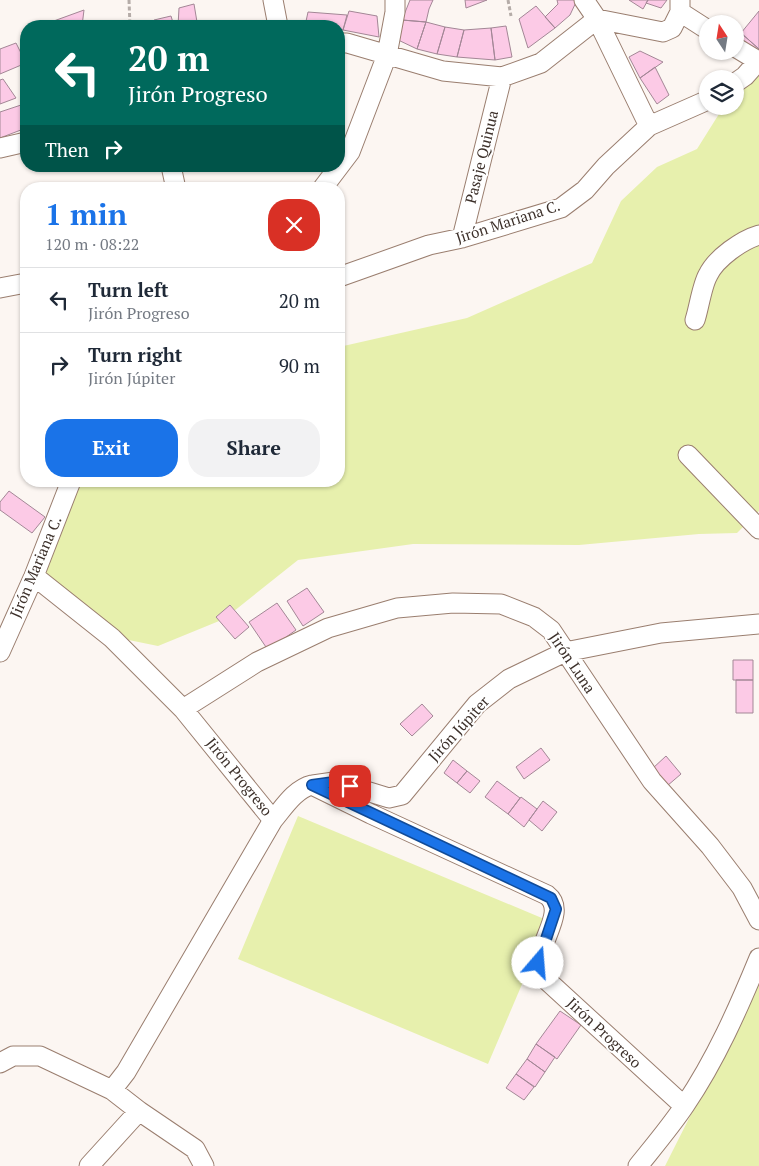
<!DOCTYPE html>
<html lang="en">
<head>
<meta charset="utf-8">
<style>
	:root { --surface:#fff; --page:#f2f2f3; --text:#1f2937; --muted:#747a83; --line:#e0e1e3; --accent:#1a73e8 }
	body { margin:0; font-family:"PT Serif",serif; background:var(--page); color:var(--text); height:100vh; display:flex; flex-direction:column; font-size:19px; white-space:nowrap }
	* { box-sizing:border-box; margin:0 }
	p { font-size:16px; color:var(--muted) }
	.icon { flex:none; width:28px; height:28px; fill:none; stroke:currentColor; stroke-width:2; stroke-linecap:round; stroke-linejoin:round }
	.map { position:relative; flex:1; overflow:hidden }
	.drawer { position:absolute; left:20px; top:182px; width:325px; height:305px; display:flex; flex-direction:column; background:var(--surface); border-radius:20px; box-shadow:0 1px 4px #0004 }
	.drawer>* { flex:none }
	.hud { position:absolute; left:20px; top:20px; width:325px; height:152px; border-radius:20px; box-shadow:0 1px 4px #0004; background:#00695c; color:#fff; overflow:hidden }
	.needle { width:32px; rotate:348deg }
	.controls { position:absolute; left:699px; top:15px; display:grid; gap:10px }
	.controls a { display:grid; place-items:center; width:45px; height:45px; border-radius:50%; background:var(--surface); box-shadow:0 1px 4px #0004; font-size:25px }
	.pin { position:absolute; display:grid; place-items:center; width:42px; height:42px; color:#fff; margin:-21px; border-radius:10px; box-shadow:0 2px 8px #0006 }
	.me { position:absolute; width:55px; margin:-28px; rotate:18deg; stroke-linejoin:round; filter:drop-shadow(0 0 4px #0008) }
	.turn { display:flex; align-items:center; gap:18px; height:105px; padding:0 25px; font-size:22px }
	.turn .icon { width:65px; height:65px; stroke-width:2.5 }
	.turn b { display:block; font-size:35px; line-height:42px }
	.then { display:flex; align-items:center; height:48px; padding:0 25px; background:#0003; gap:10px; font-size:19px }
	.round { display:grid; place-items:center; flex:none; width:52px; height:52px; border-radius:20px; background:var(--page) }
	.summary { display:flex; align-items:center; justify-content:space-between; height:85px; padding:0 25px }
	h1 { font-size:30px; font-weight:700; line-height:38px; color:var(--accent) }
	.primary-button { display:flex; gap:10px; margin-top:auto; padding:10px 25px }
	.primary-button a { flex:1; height:58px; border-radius:20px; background:var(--accent); color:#fff; font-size:20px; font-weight:700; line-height:58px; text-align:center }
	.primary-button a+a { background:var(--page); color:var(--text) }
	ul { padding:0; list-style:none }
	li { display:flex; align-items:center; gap:15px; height:65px; padding:0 25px; border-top:1px solid var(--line) }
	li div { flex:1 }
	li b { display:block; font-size:19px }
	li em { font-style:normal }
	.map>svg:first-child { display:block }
</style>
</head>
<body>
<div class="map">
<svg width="759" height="1166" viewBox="0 0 759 1166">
	<rect width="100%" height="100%" fill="#fcf6f2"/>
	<!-- green -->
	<path fill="#e7f0ad" d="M759,62v449l-22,22 -38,1 -120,11 -166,-1 -115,16 -74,59 -66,27 -49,-10 -66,-50 12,-75 22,-30h262v-134l128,-29 125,-55 29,-62 36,-34 40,-18 27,-43h11v-13z
		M298,816l251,105 -61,143 -250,-105z
		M759,983v183h-94l65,-129z"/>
	<!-- building -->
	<path fill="#fccae6" stroke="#a38796" d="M410,0h23l-4,9 -3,13 -24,-2z
		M465,0h22l-21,8z
		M557,0h20l-7,15 -15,13 -10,-11 13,-13z
		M629,0h19l-5,9z
		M648,0h19l-6,8 -15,-5z
		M194,4l3,18 12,4h-31l1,-18z
		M536,6l19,22 -27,20 -9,-29z
		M84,10l-2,16h-42z
		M349,11l28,5 2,21 -36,-7z
		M759,11v38l-18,-16z
		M308,12l39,3 -4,15h-4v-4h-34z
		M171,16l3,10h-19l-1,-6z
		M402,20l24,2 -9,27 -23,-11z
		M426,22l19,5 -8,27 -20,-5z
		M506,26l6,31 -17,3 -4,-32z
		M445,27l19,3 -7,27 -20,-3z
		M491,28l4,32 -38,-3 7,-27z
		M741,33l18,16 -12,2 -12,-10v-4z
		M16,43l10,20 -26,11v-25z
		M640,51l23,11 -23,16 -11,-21z
		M655,67l14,28 -12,9 -17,-26z
		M3,79l13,19 -16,6v-24z
		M24,104l2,7v17l-26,10v-26z
		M9,491l36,26 -13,16 -32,-23v-8z
		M307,588l17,24 -21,14 -16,-25z
		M277,603l19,27 -28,20 -19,-28z
		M230,605l19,22 -14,12 -19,-22z
		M733,660h20v20h-20z
		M736,680h17v33h-17z
		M422,704l11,12 -21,20 -12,-12z
		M541,748l9,12 -26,19 -8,-12z
		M666,756l15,18 -14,12 -15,-17z
		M453,760l14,11 -10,12 -13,-10z
		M467,771l13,10 -10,12 -13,-10z
		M497,781l23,17 -12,16 -23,-17z
		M521,797l16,12 -13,18 -16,-13z
		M543,801l14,11 -15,19 -13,-11z
		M560,1011l21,14 -24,34 -21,-15z
		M536,1044l19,13 -10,15 -18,-13z
		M527,1059l18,13 -10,15 -19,-13z
		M516,1074l18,13 -10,13 -18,-12z"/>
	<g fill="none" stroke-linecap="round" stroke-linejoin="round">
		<defs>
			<path id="street" d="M273,0l5,26
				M584,0l13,19 52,107
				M680,12l28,18
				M339,43h8l96,28 59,6 39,-14 56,-44 66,13 9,-4 8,-16v-12
				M735,47l23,14
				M735,83l10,-7 14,-16
				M0,148l26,-6
				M171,166l5,23
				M322,189l28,-37 37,-97 8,-43v-12
				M462,238l40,-161
				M339,277l90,-32 33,-7 99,-30 24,-18 21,-24 43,-40 59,-26
				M0,288l26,-5
				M695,320c4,-12 7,-35 13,-45 8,-17 34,-35 51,-40
				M688,455l71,74
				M34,576l78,62 71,71 90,111c11,-13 22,-31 39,-35l59,29 176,81c23,18 -17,54 -6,80l143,131
				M0,652l34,-76 37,-95
				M183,709l74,-47 71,-34 69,-20 56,-5 48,1 33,13 17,13 101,151 58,65 32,42 17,32
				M313,785l21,-3 16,4 39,12 13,-3 75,-91 32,-25 56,-27 96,-19 98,-9
				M0,1063l13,-7h27l72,34 14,-18 147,-252
				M112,1090l27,21
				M89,1166l50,-55 56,38 9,17
				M638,1166c16,-20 33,-40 47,-61 31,-46 53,-96 74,-147"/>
		</defs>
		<!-- street casing -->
		<use href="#street" stroke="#9a7e6f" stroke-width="21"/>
		<!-- path -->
		<path stroke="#b5aca8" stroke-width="3" stroke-dasharray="4 2.5" stroke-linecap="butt" d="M129,0l1,26
			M508,0l3,16"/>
		<!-- street -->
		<use href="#street" stroke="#fff" stroke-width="19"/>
	</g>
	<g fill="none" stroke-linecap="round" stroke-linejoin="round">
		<defs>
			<path id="route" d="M350,786l-16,-4 -22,3 239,113 5,11 -18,54"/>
		</defs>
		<!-- route casing -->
		<use href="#route" stroke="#114b97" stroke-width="12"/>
		<!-- route -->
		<use href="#route" stroke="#1a73e8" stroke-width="9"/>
	</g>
	<g text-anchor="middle" stroke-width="4" stroke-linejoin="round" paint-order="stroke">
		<!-- street labels -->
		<g font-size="15" fill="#3d312b" stroke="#fff">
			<text transform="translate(482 157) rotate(-76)" y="5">Pasaje Quinua</text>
			<text transform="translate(508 222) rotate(-18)" y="5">Jirón Mariana C.</text>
			<text transform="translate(36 567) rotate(-67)" y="5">Jirón Mariana C.</text>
			<text transform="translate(572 663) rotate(56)" y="5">Jirón Luna</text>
			<text transform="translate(459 729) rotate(-48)" y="5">Jirón Júpiter</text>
			<text transform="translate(239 777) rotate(51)" y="5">Jirón Progreso</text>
			<text transform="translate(604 1033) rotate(43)" y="5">Jirón Progreso</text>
		</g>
	</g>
</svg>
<div class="controls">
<a><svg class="needle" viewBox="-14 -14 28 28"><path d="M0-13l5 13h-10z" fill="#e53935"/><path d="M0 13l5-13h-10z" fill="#747a83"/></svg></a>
<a><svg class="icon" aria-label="layers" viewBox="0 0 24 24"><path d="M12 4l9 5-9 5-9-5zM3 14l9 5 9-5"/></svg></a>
</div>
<div class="pin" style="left:350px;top:786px;background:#d93025"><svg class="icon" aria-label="arrive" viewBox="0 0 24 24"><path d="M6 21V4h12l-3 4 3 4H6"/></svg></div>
<svg class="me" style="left:538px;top:963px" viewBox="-20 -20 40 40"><circle r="19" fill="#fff"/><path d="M0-13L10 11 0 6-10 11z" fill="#1a73e8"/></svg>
<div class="hud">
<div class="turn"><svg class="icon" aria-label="left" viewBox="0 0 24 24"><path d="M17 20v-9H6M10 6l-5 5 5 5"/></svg><div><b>20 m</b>Jirón Progreso</div></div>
<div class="then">Then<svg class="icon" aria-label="right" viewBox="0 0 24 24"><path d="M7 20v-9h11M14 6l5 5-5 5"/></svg></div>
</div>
<section class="drawer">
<div class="summary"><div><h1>1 min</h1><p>120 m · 08:22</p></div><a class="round" style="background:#d93025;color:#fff"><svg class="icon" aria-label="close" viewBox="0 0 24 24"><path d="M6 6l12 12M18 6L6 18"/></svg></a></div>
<ul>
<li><svg class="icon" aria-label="left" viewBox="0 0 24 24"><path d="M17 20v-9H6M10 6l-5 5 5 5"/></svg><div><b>Turn left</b><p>Jirón Progreso</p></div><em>20 m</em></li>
<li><svg class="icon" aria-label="right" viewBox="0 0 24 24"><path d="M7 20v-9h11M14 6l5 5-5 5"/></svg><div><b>Turn right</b><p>Jirón Júpiter</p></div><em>90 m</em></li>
</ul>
<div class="primary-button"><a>Exit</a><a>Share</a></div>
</section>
</div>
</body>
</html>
